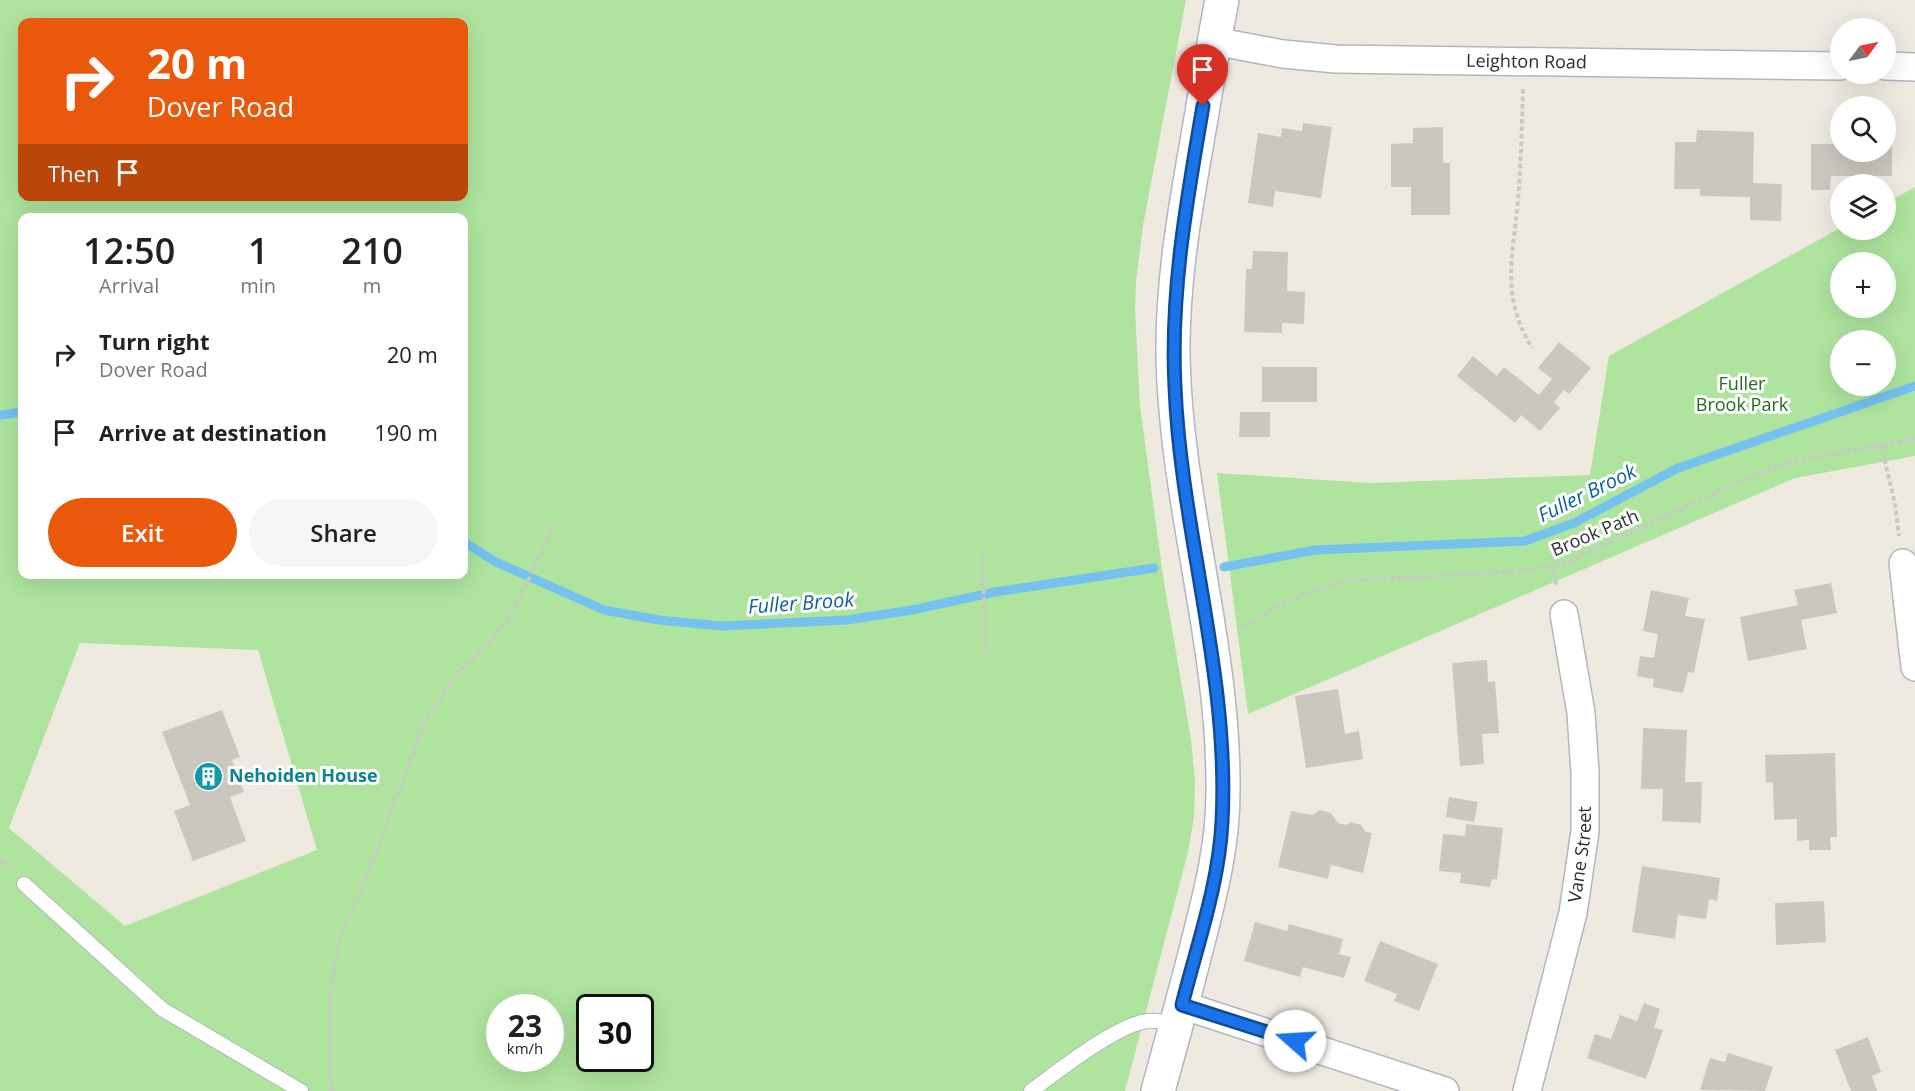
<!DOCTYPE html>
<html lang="en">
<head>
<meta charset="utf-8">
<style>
	:root { --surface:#fff; --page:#f6f6f6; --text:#222; --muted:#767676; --accent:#ea580c }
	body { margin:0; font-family:"Open Sans",sans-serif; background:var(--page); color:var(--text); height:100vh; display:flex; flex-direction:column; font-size:22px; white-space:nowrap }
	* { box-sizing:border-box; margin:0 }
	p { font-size:20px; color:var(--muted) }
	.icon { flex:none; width:33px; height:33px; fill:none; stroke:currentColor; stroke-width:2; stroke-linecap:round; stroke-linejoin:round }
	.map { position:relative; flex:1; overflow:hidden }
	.side { position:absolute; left:18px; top:213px; width:450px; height:366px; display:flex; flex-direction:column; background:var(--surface); border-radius:12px; box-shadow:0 6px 24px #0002 }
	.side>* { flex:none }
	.hud { position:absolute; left:18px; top:18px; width:450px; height:183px; border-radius:12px; box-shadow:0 6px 24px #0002; background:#ea580c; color:#fff; overflow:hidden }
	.needle { width:39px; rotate:57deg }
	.buttons { position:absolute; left:1830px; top:18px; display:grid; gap:12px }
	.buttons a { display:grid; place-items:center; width:66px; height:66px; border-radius:50%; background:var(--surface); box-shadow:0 6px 24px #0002; font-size:30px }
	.speed { position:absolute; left:486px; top:994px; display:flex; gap:12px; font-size:30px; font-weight:700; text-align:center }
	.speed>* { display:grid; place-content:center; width:78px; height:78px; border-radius:50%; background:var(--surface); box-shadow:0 6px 24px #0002; line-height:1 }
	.speed small { font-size:15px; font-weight:400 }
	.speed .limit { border:3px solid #111; border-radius:9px; background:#fff; color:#111 }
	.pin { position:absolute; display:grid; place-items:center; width:51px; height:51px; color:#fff; margin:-62px -26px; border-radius:50% 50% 50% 0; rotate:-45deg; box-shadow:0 0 6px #0007 }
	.pin .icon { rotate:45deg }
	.me { position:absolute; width:66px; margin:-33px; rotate:289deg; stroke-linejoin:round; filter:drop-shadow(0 0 4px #0008) }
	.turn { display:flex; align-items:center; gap:21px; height:126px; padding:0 30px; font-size:27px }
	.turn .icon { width:78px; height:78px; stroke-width:2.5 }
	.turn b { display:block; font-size:42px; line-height:51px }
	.then { display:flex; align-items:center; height:57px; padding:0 30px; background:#0003; gap:12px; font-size:22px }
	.eta { display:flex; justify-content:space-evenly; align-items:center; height:102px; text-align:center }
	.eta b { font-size:36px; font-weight:600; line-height:42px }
	.button { display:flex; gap:12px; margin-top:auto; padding:12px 30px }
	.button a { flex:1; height:69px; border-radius:36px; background:var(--accent); color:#fff; font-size:24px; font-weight:600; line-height:69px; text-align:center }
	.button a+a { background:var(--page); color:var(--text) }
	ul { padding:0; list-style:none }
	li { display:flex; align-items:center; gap:18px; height:78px; padding:0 30px }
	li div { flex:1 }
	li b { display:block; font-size:22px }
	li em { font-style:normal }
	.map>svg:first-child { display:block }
</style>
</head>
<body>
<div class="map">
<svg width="1915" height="1091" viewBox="0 0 1915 1091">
	<rect width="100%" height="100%" fill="#eeeae0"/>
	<!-- green -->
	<path fill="#aee49e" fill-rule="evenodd" d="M0,0h1186l-43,225 -7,56 -1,29 5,96 23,170 28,164 4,40 -1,37 -6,35 -63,239h-1125zM22,22h442v174h-442zM22,218h442v356h-442zM80,643l178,7 59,200 -192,76 -116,-98zM500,1008h50v51h-50zM590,1008h50v51h-50z
		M1915,187v269l-120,22 -547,236 -31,-241 154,10 219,-8 19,-119 231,-128 46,2v-27zM1840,262h46v46h-46zM1840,340h46v46h-46z"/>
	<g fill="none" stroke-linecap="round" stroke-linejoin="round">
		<!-- stream -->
		<path stroke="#75c2ef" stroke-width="9" d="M0,415l22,-3
			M464,542l32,20 108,48 55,10 62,6 126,-6 65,-10 83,-18 159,-24
			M1224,567l91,-17 210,-9 49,-18 104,-55 237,-82"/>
	</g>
	<!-- building -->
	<path fill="#cac8be" d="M1303,123l29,4 -11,71 -46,-7 -2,16 -25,-4 10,-70 23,4 1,-9 20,3z
		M1443,127v36h7v52h-39v-28h-20v-43l22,-1v-15z
		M1697,130l57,2 -1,51 29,1 -1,37 -31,-1v-23l-50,-1v-7h-26l1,-47h21z
		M1886,132h6v44h-61l-1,14h-19v-46h29v8h46z
		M1253,251l35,1 -1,39 18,1 -1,32 -22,-1v10l-38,-1 2,-63h6z
		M1559,342l32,26 -22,26 -5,-4 -10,12 6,6 -20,23 -19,-16 -6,8 -58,-47 16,-20 24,20 7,-9 35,28 13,-16 -14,-11z
		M1262,367h55v35h-55z
		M1240,412h30v25h-31z
		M1831,583l6,30 -36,7 6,29 -59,12 -8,-44 58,-12 -4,-15z
		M1651,590l38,8 -4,18 20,3 -11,54 -6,-1 -5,21 -30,-6 1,-8 -17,-3 3,-20 14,2 4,-24 -15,-3z
		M1487,660l1,22 7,-1 4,52 -17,1 2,30 -24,2 -8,-103z
		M1338,689l7,45 14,-3 4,28 -57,9 -11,-72z
		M222,710l18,47 -8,3 12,32 -14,5 16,44 -53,20 -19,-50 16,-6 -28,-73z
		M1643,728l44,2 -2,52h17l-1,41 -39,-2 1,-32h-22z
		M1835,753l2,84h-7l1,13h-22v-10l-12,1v-22l-23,1 -1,-38 -7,1 -1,-28z
		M1449,797l29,5 -4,20 -28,-5z
		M1320,810l11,3 7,10 8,2 5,-3 10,3 5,7 6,1 -9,40 -32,-8 -3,14 -50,-12 13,-56 21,4z
		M1466,824l37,4 -6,52 -5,-1 -2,8 -30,-4 1,-10 -22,-2 4,-37 22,2z
		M1642,866l78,12 -3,23 -8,-2 -3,20 -28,-4 -3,24 -43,-7z
		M1824,901l2,41 -50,3 -1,-42z
		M1255,922l32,9 2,-7 54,15 -4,15 12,3 -7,21 -41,-11 -3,10 -56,-16z
		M1380,941l58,23 -19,47 -25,-10 3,-7 -33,-13z
		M1644,1003l16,6 -6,19 9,2 -17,49 -59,-21 8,-24 16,5 9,-24 17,6z
		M1868,1037l13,35 -9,4 5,15h-26l-16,-41z
		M1728,1053l45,14 -8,24 -65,-1 10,-32 15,4z"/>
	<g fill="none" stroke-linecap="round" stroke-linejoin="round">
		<defs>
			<path id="lane" d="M24,884l138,125 139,82
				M1031,1091c26,-19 86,-67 117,-70 9,-1 19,2 28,4"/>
			<g id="street">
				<path id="s1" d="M1214,41l69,13 53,5 504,7"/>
				<path d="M1886,66l29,1"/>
				<path d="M1903,563l12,104"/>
				<path d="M1182,1005l263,86"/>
				<path id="s2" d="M1527,1091l46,-178 12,-82v-58l-4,-60 -17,-99"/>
			</g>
			<path id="secondary" d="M1158,1091c13,-48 27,-97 39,-145 13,-51 26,-100 26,-153 2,-147 -47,-289 -50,-436 -1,-68 10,-136 22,-204 9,-51 17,-102 27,-153"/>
		</defs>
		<!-- lane casing -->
		<use href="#lane" stroke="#b3b5c0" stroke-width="16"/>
		<!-- street casing -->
		<use href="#street" stroke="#b3b5c0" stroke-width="30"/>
		<!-- secondary casing -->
		<use href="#secondary" stroke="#b3b5c0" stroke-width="36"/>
		<!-- path -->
		<path stroke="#c8c8c8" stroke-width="4" stroke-dasharray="4.5 3" stroke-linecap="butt" d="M1523,89c-1,37 -2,74 -5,111 -5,57 -18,95 14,148
			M1881,445l14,59 4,32
			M982,552l4,100
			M1551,566l6,20
			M1242,626c16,-5 30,-17 45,-24 20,-10 41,-16 62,-21l172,-10 48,-9 175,-83 51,-18 120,-22
			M0,861l8,8
			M332,1091l-2,-18v-80l9,-52 29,-68 57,-152 33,-49 27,-25 22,-26 11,-19 37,-79"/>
		<!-- lane -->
		<use href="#lane" stroke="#fff" stroke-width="14"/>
		<!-- street -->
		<use href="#street" stroke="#fff" stroke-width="27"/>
		<!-- secondary -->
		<use href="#secondary" stroke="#fff" stroke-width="33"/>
	</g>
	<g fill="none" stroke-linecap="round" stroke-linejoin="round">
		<defs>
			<path id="route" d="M1203,106c-16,93 -33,186 -28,281 6,146 55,288 47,435 -3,62 -25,123 -40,183l113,36"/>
		</defs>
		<!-- route casing -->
		<use href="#route" stroke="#114b97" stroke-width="15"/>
		<!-- route -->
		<use href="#route" stroke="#1a73e8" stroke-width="10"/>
	</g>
	<!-- icons -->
	<defs>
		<symbol id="building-disc" viewBox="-11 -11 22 22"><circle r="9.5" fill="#0f9aa8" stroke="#fff"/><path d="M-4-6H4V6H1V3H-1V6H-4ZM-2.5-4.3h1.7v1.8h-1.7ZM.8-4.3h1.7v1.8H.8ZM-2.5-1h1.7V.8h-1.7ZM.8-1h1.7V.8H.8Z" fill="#fff"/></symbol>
	</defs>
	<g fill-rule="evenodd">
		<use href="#building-disc" x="192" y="760" width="33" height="33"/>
	</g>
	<g text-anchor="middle" stroke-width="6" stroke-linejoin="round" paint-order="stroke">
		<!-- street labels -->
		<g font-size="18" fill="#2d2d2d" stroke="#fff">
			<text dy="6" stroke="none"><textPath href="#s1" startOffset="314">Leighton Road</textPath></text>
			<text transform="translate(1595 533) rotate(-23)" y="6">Brook Path</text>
			<text dy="6" stroke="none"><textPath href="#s2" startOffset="243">Vane Street</textPath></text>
		</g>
		<!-- park labels -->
		<g font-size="18" fill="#246c1b" stroke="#fff">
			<text x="1742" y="390">Fuller<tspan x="1742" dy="21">Brook Park</tspan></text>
		</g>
		<!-- culture labels -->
		<g font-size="18" font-weight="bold" fill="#0d838f" stroke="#fff" text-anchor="start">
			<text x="229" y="782">Nehoiden House</text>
		</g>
		<!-- water labels -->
		<g font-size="20" font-style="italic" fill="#0e5fa1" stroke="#fff">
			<text transform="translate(1587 493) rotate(-26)" y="7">Fuller Brook</text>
			<text transform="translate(801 603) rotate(-4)" y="7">Fuller Brook</text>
		</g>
	</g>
</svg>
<div class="buttons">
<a><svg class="needle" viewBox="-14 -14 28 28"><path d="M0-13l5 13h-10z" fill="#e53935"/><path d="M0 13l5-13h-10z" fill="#767676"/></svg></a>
<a><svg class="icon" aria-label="search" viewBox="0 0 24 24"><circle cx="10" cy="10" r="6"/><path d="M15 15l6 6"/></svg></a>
<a><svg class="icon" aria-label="layers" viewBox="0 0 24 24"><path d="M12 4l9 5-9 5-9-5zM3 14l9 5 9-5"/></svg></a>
<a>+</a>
<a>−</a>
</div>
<div class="speed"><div>23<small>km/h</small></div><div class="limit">30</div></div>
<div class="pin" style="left:1203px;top:106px;background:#d93025"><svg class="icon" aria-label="arrive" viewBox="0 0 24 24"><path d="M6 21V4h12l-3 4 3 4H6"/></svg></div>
<svg class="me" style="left:1295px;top:1041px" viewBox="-20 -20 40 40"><circle r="19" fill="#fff"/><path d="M0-13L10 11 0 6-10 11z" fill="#1a73e8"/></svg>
<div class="hud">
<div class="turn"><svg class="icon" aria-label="right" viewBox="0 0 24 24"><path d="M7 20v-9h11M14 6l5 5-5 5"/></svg><div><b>20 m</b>Dover Road</div></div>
<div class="then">Then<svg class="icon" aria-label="arrive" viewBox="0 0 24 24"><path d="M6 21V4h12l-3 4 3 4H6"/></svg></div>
</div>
<section class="side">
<div class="eta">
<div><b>12:50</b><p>Arrival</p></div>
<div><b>1</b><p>min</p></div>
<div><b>210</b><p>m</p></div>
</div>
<ul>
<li><svg class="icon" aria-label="right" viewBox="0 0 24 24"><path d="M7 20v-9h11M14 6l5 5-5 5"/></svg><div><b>Turn right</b><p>Dover Road</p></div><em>20 m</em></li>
<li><svg class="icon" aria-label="arrive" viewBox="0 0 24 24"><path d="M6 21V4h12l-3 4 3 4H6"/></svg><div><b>Arrive at destination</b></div><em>190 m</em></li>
</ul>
<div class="button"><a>Exit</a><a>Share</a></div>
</section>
</div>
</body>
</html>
